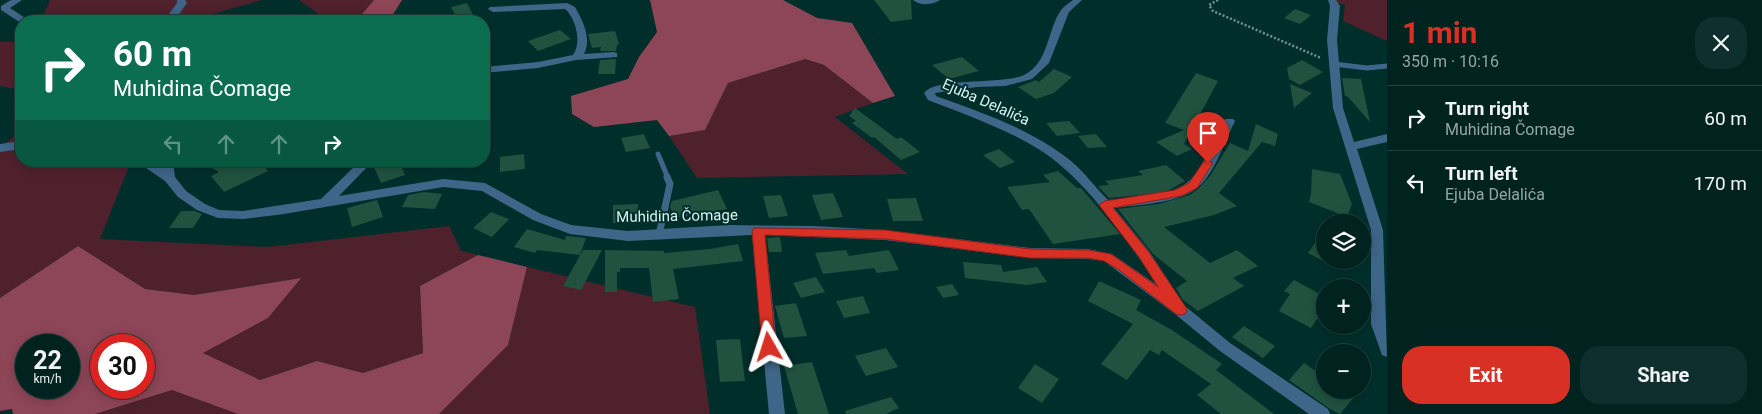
<!DOCTYPE html>
<html lang="en">
<head>
<meta charset="utf-8">
<style>
	:root { --surface:#002320; --page:#0e2f2d; --text:#f1f3f6; --muted:#95a4a5; --line:#22403e; --accent:#d93025 }
	body { margin:0; font-family:Roboto,sans-serif; background:var(--page); color:var(--text); height:100vh; display:flex; flex-direction:column; font-size:19px; white-space:nowrap }
	* { box-sizing:border-box; margin:0 }
	p { font-size:16px; color:var(--muted) }
	.icon { flex:none; width:28px; height:28px; fill:none; stroke:currentColor; stroke-width:2; stroke-linecap:round; stroke-linejoin:round }
	.map { position:relative; flex:1; overflow:hidden }
	.panel { display:flex; flex-direction:column; background:var(--surface); width:375px }
	.panel>* { flex:none }
	.top-card { position:absolute; left:15px; top:15px; width:475px; height:152px; border-radius:20px; box-shadow:0 2px 12px #0003,0 0 0 1px var(--line); background:#0b6e4f; color:#fff; overflow:hidden }
	.controls { position:absolute; left:1316px; top:214px; display:grid; gap:10px }
	.controls a { display:grid; place-items:center; width:55px; height:55px; border-radius:50%; background:var(--surface); box-shadow:0 2px 12px #0003,0 0 0 1px var(--line); font-size:25px }
	.speed { position:absolute; left:15px; top:334px; display:flex; gap:10px; font-size:25px; font-weight:700; text-align:center }
	.speed>* { display:grid; place-content:center; width:65px; height:65px; border-radius:50%; background:var(--surface); box-shadow:0 2px 12px #0003,0 0 0 1px var(--line); line-height:1 }
	.speed small { font-size:12px; font-weight:400 }
	.speed .limit { border:8px solid #d22; background:#fff; color:#111 }
	.pin { position:absolute; display:grid; place-items:center; width:42px; height:42px; color:#fff; margin:-51px -21px; border-radius:50% 50% 50% 0; rotate:-45deg; box-shadow:0 0 5px #0007 }
	.pin .icon { rotate:45deg }
	.me { position:absolute; width:55px; margin:-28px; rotate:354deg; stroke-linejoin:round; filter:drop-shadow(0 0 4px #0008) }
	.turn { display:flex; align-items:center; gap:18px; height:105px; padding:0 15px; font-size:22px }
	.turn .icon { width:65px; height:65px; stroke-width:2.5 }
	.turn b { display:block; font-size:35px; line-height:42px }
	.lanes { display:flex; align-items:center; height:48px; padding:0 15px; background:#0003; justify-content:center; gap:25px; direction:ltr }
	.lanes .off { opacity:.35 }
	.round { display:grid; place-items:center; flex:none; width:52px; height:52px; border-radius:20px; background:var(--page) }
	.overview { display:flex; align-items:center; justify-content:space-between; height:85px; padding:0 15px }
	h1 { font-size:30px; font-weight:700; line-height:38px; color:var(--accent) }
	.cta { display:flex; gap:10px; margin-top:auto; padding:10px 15px }
	.cta a { flex:1; height:58px; border-radius:20px; background:var(--accent); color:#fff; font-size:20px; font-weight:700; line-height:58px; text-align:center }
	.cta a+a { background:var(--page); color:var(--text) }
	ul { padding:0; list-style:none }
	li { display:flex; align-items:center; gap:15px; height:65px; padding:0 15px; border-top:1px solid var(--line) }
	li div { flex:1 }
	li b { display:block; font-size:19px }
	li em { font-style:normal }
	main { display:flex; flex:1; min-height:0 }
	.map>svg:first-child { display:block }
</style>
</head>
<body>
<main>
<div class="map">
<svg width="1387" height="414" viewBox="0 0 1387 414">
	<rect width="100%" height="100%" fill="#002f2b"/>
	<!-- green -->
	<path fill="#4f212d" d="M50,0h212l-74,21h-147z
		M299,0h75l-18,21h-28z
		M1326,0h61v41l-44,-20 2,-16z
		M0,42h21v48l-21,-4z
		M805,59l19,6 49,38 -38,14 73,57 -211,4 -28,-42 36,-6 23,-47z
		M21,130v31h110l-31,78 168,8 181,-21 12,25 17,4 -58,31 3,67 -60,20 -46,-12 -57,19 -58,-27 66,-35 32,-40 -106,17 -49,-6 -67,-43 -78,52v-150z
		M527,267l168,40 15,107h-271l69,-69z
		M172,390l66,24h-143z"/>
	<!-- forest -->
	<path fill="#8d4657" fill-rule="evenodd" d="M374,0h28l-13,21h-33z
		M650,0h133l34,18 35,5 43,73 -22,7 -49,-38 -19,-6 -77,24 -23,47 -36,6 -12,-16 -63,7 -22,-13 -1,-18 57,-17 11,-22 18,-25z
		M78,246l67,43 49,6 107,-17 -33,40 -65,35 57,27 57,-19 46,12 60,-20 -3,-67 58,-31 49,12 -19,78 -69,69h-201l-66,-24 -77,24h-82l-1,-5 -12,2v-113zM26,345h43v43h-43zM101,345h43v43h-43z"/>
	<!-- building -->
	<path fill="#20523f" d="M874,0h37l1,19 -21,3z
		M467,3l9,18h-18l-7,-14z
		M1295,9l16,6 -11,9 -16,-6z
		M560,30l11,9 -33,12 -10,-10z
		M615,31l4,13 -2,1 -1,6h-16l1,-4 -9,1 -4,-14z
		M962,57l17,14 -30,8 -17,-14z
		M616,59l-1,15h-17l2,-14z
		M1302,60l21,12 -23,13 -11,-6 -2,-11z
		M1054,69l18,8 -18,16 -18,6 -18,-12 18,-7 3,2z
		M1196,73l22,8 -34,63 8,5 -15,7 -21,-14 28,-12 -19,-7z
		M1342,78l19,1 9,43 -22,-25 -3,-1z
		M1290,84l22,9 -18,15z
		M855,108l42,31 4,-2 19,15 -19,8 -27,-23 -2,1 -20,-15 4,-2 -7,-5z
		M1069,121l11,12 -23,3 -11,-13z
		M1256,124l22,10 -3,12 -13,-4 -43,51 18,13 -23,9 -50,12 46,36 27,-13 21,16 -25,12 11,8 -46,25 -15,-11 -7,-12 11,-7 -34,-27 -35,-45 40,-5 32,-9 8,-6 12,-13 20,-33 18,8z
		M644,134l6,14 -24,4 -5,-14z
		M1096,134l11,13 -19,1 -10,-12z
		M999,149l16,13 -15,6 -17,-13z
		M524,154l1,15 -25,3v-15z
		M201,161h58l9,10 -44,21 -13,-16 8,-4z
		M391,161h8l6,14 -24,8 -7,-16z
		M1166,165l19,16 -16,9 -12,3 -48,5 -11,-12 11,-1 -4,-4 38,-6 -5,-4z
		M1312,169l28,5 12,30 -5,13 -38,-15 2,-8z
		M1058,171l19,17h4l39,46 -67,10 -24,-35 -7,1 -15,-23 43,-5 -7,-7z
		M718,190l9,19 -52,9 -5,-11 2,-6z
		M424,192l18,2 -7,15 -33,-2 6,-12z
		M833,193l10,24 -22,3 -9,-25z
		M781,195l7,21 -19,2 -6,-22z
		M916,198l7,23h-30l-6,-22z
		M377,200l6,17 -31,10 -5,-19z
		M638,204l-1,18 -24,1v-18z
		M181,211h14l7,3 -9,14h-24z
		M491,212l18,7 -17,18 -19,-9z
		M527,229l38,11 1,-4 20,2 -6,17 -43,-5 -2,3 -21,-6z
		M1325,229v33l-17,-9z
		M780,237l2,15h-13l-2,-14z
		M738,244l5,17 -70,8 6,30 -26,3 -4,-34h-29v4h-3v20h-12v-42l59,1v2l46,-4z
		M583,250h19l-21,40 -18,-4z
		M846,250l3,6 40,-6 10,20 -22,3 -3,-5 -51,6 -8,-21z
		M963,262l38,3 2,7 34,-5 10,15 -21,3 -61,-7z
		M816,277l9,15 -24,6 -8,-15z
		M1294,280l31,17v4l-10,13 4,2 -8,12 -32,-17 11,-17 -6,-3z
		M1099,281l42,19 -5,10 36,20 50,34 -6,6 58,44h-53l-24,-19 14,-11 -49,-34 -3,5 -9,-5 -23,30 -26,-16 32,-40 -45,-23z
		M952,284l7,11 -16,3 -7,-11z
		M863,296l7,17 -26,5 -8,-17z
		M796,303l11,33 -23,2 -9,-32z
		M1244,326l31,20 -12,12 -31,-21z
		M740,339l5,42 -25,1 -4,-42z
		M886,348l12,19 -32,9 -11,-20z
		M812,362l17,52h-31l-14,-48z
		M1304,363l21,14v13h21l9,6 -15,18 -10,-5 -41,-29z
		M1035,364l24,15 -17,24 -24,-15z
		M891,397l8,11 -13,6h-40l-1,-3z"/>
	<g fill="none" stroke-linecap="round" stroke-linejoin="round">
		<!-- path -->
		<path stroke="#6f9591" stroke-width="2.5" stroke-dasharray="2 2" stroke-linecap="butt" d="M1218,0l-9,5 4,6 108,47"/>
		<!-- service-far1 -->
		<path stroke="#3e6688" stroke-width="5" d="M1334,64l33,4 20,-2
			M658,154l10,24"/>
		<!-- service -->
		<path stroke="#3e6688" stroke-width="7" d="M659,235l11,-51 -3,-7"/>
		<!-- minor -->
		<path fill="#3e6688" fill-rule="evenodd" d="M11,0h11l-12,8 20,13 -9,2 -20,-13v-4z
			M177,0h8l2,3 -13,18h-10l13,-18z
			M913,0h27c-7,5 -20,6 -27,0z
			M1073,0h9l-13,12 -20,51 -17,16 -27,7 -28,1 -42,6 1,3c47,17 95,33 135,65 13,11 25,27 37,39 29,-4 72,-1 90,-29 10,-17 17,-36 27,-52h8l2,2c-10,20 -21,54 -38,67 -18,15 -60,17 -83,20l35,43 36,55 45,37 98,66 2,5h-21l-89,-63 -45,-37 -71,-53 -16,-2 -58,-1 -145,-18 -120,-5 20,179h-16l-17,-179 -124,6 -58,-7 -37,-14 -51,-29 -39,-4 -159,27 -41,5 -25,-1 -21,-8 -19,-13 -13,-16 -29,-20h15l11,7 -1,-7h12l2,16 11,14 19,13 14,6 24,1 78,-12 39,-38h13l-34,35 104,-17 42,4 56,31 30,11 57,6 101,-6 85,1 71,4 145,18 58,1 24,5 45,31c-28,-43 -69,-102 -111,-131 -36,-24 -77,-38 -118,-54l-4,-7c12,-16 78,-8 100,-18 25,-12 23,-45 37,-65 3,-4 8,-7 12,-10z
			M1328,0h8l4,6 -3,34 6,68 11,34 33,-8v8l-30,7 26,81 4,127 -5,-2 -11,-31v-94l-38,-122 -6,-68 3,-34z
			M567,3l8,4c8,14 17,32 9,47l29,-2 4,1v4l-41,3 -38,8 -54,5v-6l54,-5 35,-7c9,-12 3,-37 -8,-46l-72,3 -5,-3 2,-2z
			M21,141v8l-21,3v-8z"/>
	</g>
	<!-- route -->
	<path fill="#d93025" stroke="#8d1f18" d="M1208,160l5,3 -16,25 -16,8 -68,12 35,43 37,55 2,4 -2,4 -5,1 -4,-1 -57,-44 -15,-9 -16,-3h-58l-145,-19 -120,-4 11,112 -2,4 -5,2 -5,-2 -2,-4 -10,-116 2,-3 131,2 145,19 58,1 23,4 47,33 -19,-30 -40,-52 6,-4 70,-11 14,-7 15,-22z"/>
	<g text-anchor="middle" stroke-width="4" stroke-linejoin="round" paint-order="stroke">
		<!-- street labels -->
		<g font-size="15" fill="#d6f3ef" stroke="#002f2b">
			<text transform="translate(986 102) rotate(24)" y="5">Ejuba Delalića</text>
			<text transform="translate(677 216) rotate(-1)" y="5">Muhidina Čomage</text>
		</g>
	</g>
</svg>
<div class="controls">
<a><svg class="icon" aria-label="layers" viewBox="0 0 24 24"><path d="M12 4l9 5-9 5-9-5zM3 14l9 5 9-5"/></svg></a>
<a>+</a>
<a>−</a>
</div>
<div class="speed"><div>22<small>km/h</small></div><div class="limit">30</div></div>
<div class="pin" style="left:1208px;top:163px;background:#d93025"><svg class="icon" aria-label="arrive" viewBox="0 0 24 24"><path d="M6 21V4h12l-3 4 3 4H6"/></svg></div>
<svg class="me" style="left:769px;top:347px" viewBox="-20 -20 40 40"><path d="M0-17L14 15 0 8-14 15z" fill="#d93025" stroke="#fff" stroke-width="4"/></svg>
<div class="top-card">
<div class="turn"><svg class="icon" aria-label="right" viewBox="0 0 24 24"><path d="M7 20v-9h11M14 6l5 5-5 5"/></svg><div><b>60 m</b>Muhidina Čomage</div></div>
<div class="lanes"><svg class="icon off" aria-label="left" viewBox="0 0 24 24"><path d="M17 20v-9H6M10 6l-5 5 5 5"/></svg><svg class="icon off" aria-label="ahead" viewBox="0 0 24 24"><path d="M12 20V5M6 11l6-6 6 6"/></svg><svg class="icon off" aria-label="ahead" viewBox="0 0 24 24"><path d="M12 20V5M6 11l6-6 6 6"/></svg><svg class="icon" aria-label="right" viewBox="0 0 24 24"><path d="M7 20v-9h11M14 6l5 5-5 5"/></svg></div>
</div>
</div>
<section class="panel">
<div class="overview"><div><h1>1 min</h1><p>350 m · 10:16</p></div><a class="round"><svg class="icon" aria-label="close" viewBox="0 0 24 24"><path d="M6 6l12 12M18 6L6 18"/></svg></a></div>
<ul>
<li><svg class="icon" aria-label="right" viewBox="0 0 24 24"><path d="M7 20v-9h11M14 6l5 5-5 5"/></svg><div><b>Turn right</b><p>Muhidina Čomage</p></div><em>60 m</em></li>
<li><svg class="icon" aria-label="left" viewBox="0 0 24 24"><path d="M17 20v-9H6M10 6l-5 5 5 5"/></svg><div><b>Turn left</b><p>Ejuba Delalića</p></div><em>170 m</em></li>
</ul>
<div class="cta"><a>Exit</a><a>Share</a></div>
</section>
</main>
</body>
</html>
